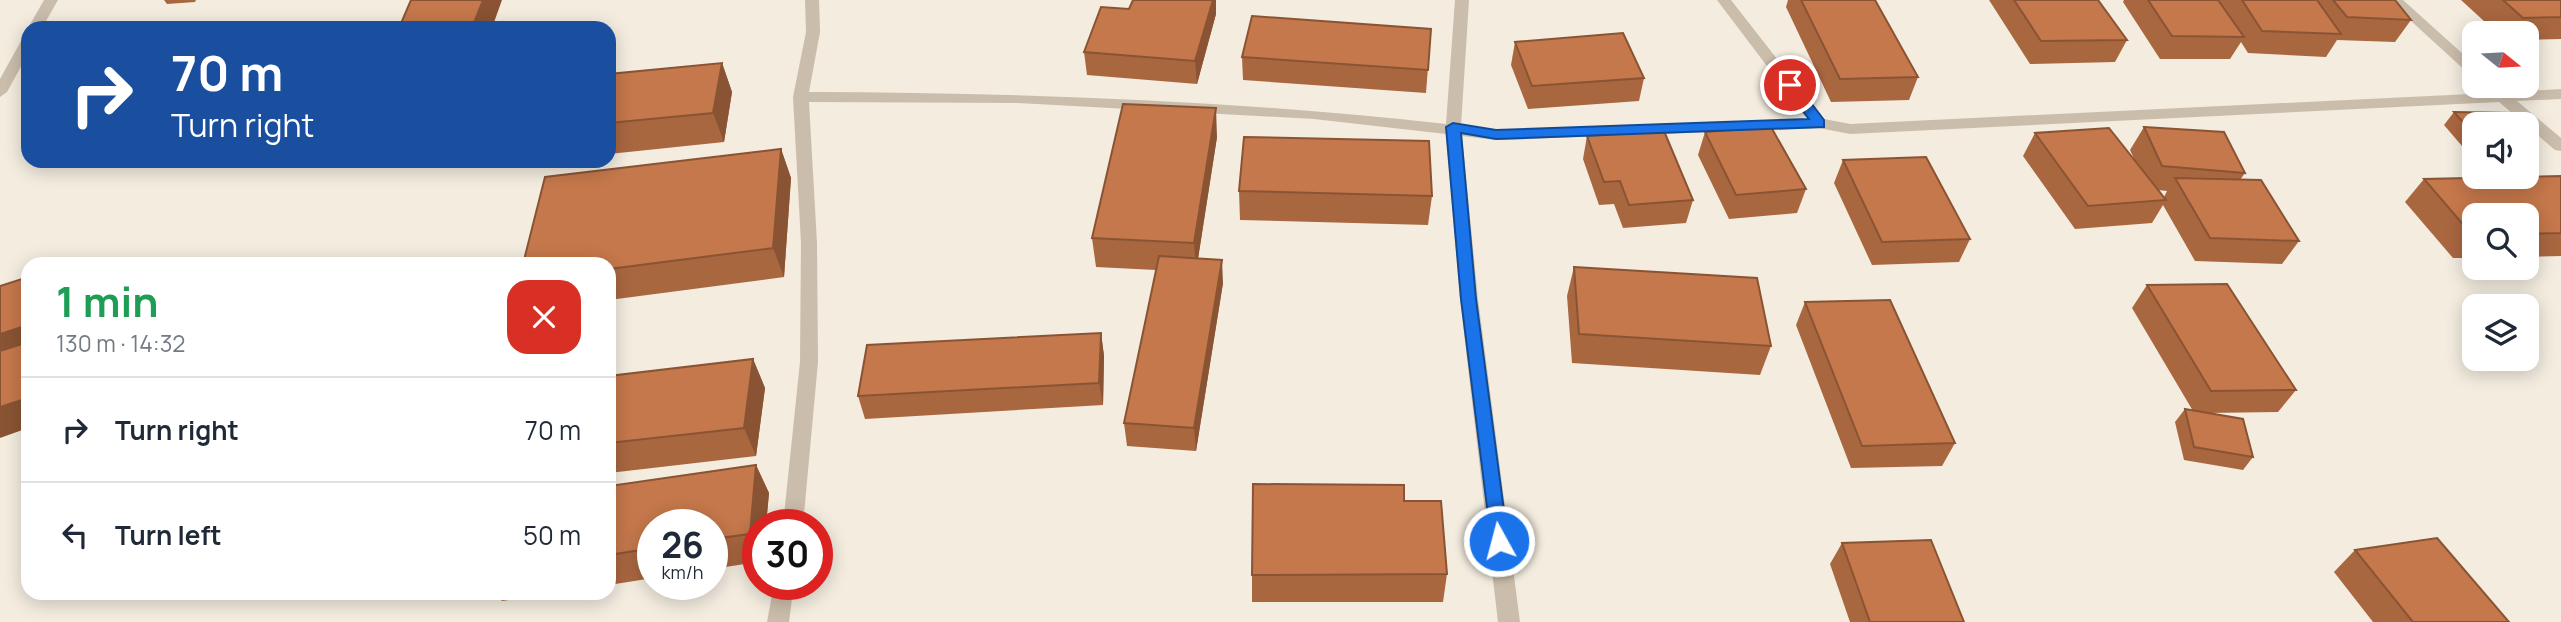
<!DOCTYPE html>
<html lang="en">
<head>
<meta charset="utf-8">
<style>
	:root { --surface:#fff; --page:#f6f6f7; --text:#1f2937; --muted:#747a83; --line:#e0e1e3 }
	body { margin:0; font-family:Manrope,sans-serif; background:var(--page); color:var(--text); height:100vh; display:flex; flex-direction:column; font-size:26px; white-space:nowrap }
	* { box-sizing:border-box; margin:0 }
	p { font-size:23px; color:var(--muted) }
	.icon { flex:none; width:38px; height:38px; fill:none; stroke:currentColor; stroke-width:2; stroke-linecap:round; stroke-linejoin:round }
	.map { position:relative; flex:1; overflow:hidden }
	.side { position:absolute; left:21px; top:257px; width:595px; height:343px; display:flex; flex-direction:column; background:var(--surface); border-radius:21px; box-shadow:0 4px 18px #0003 }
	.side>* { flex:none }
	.banner { position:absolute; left:21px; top:21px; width:595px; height:147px; border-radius:21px; box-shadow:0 4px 18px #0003; background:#1a4fa0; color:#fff; overflow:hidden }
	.needle { width:46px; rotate:108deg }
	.fabs { position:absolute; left:2462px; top:21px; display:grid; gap:14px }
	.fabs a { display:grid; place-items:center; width:77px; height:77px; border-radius:14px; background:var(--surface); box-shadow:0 4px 18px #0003; font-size:35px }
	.speed { position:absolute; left:637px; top:509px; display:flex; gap:14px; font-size:35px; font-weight:700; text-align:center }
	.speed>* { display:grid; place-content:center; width:91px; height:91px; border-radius:50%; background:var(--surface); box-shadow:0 4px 18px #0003; line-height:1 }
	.speed small { font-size:18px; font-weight:400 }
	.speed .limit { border:10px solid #d22; background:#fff; color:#111 }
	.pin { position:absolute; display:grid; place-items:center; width:60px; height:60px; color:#fff; margin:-30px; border:4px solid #fff; border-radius:50%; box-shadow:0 2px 7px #0007 }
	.me { position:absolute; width:77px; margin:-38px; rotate:353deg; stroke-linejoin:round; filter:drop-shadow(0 0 5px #0008) }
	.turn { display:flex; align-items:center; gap:24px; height:147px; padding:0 35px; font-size:32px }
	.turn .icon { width:91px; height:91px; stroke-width:2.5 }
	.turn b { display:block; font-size:49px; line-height:60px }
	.round { display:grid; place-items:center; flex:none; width:74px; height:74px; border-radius:21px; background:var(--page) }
	.summary { display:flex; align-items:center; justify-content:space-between; height:119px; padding:0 35px }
	h1 { font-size:42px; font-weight:700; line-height:52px; color:#1e9e55 }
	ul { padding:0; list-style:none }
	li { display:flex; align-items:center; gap:21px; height:105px; padding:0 35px; border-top:2px solid var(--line) }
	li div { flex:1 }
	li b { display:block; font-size:26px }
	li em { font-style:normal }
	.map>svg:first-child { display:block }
</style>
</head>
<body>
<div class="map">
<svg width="2561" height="622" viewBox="0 0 2561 622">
	<rect width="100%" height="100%" fill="#f3ecdf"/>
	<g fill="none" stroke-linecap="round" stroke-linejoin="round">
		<!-- street -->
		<path fill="#cbbdab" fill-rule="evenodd" d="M44,0h14l-16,28h-14z
			M805,0h14l1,32 -11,60c214,1 424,8 637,32l9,-124h14l-8,126 35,4 311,-11 -90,-119h14l93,119 26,5 641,-31 7,-5 8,4 55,-3v10l-44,2 44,37v13l-6,-1 -56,-48 -649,32 -31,-6 -323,12 -34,-4 16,163 42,323h-22l-38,-323 -14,-165 -132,-15 -296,-16 -209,-1 8,141 1,119 -15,163h-20l17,-163 1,-119 -8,-146 13,-65z
			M2388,0h15l71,64v11l-5,-1z
			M28,37v17l-21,38 -7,5v-18l21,-38z
			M774,584h20l-5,38h-22z"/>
	</g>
	<!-- wall -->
	<path fill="#a96740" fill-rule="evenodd" d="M164,0h32l-1,2 -28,2z
		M1788,0h87l43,77 -9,23 -78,2 -45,-95z
		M1989,0h109l29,40 -12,22 -85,2z
		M2124,0h271l16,20 -16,22 -58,-2 -11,17 -78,-4 -7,-11 -11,17h-70l-37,-57z
		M2461,0h100v39l-34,1v-7h-30z
		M1216,14l-19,70 -110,-9 -3,-23z
		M1431,29l-5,64 -183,-13 -1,-23z
		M1515,42l129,36 -5,23 -111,8 -17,-44z
		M722,63l10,29 -8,50 -115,12v-80z
		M2454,112l20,12v29h-6l-24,-28z
		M2144,127l101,46 -5,7 59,61 -17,23 -87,-3 -32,-56 -11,18 -77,6 -52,-73 12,-23 100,28 -5,-11zM2158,190l9,1 -3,6z
		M2527,129l10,11 -10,12z
		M1705,132l101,57 -9,24 -68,6 -31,-64z
		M1587,136l106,64 -7,23 -63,5 -9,-24 -15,1 -16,-46z
		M1217,137l-19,121 25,25 -27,168 -69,-5 -3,-23 32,-153 -60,-3 -4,-29z
		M781,149l10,29 -7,99 -175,23v-36z
		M1843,160l127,79 -11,23 -87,3 -38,-82z
		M2561,176v80l-34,1v-42h-53v43h-21l-48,-56 19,-23z
		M1239,191l193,5 -4,29 -188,-5z
		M1574,267l197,79 -11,29 -188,-12 -5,-67z
		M2147,285l149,105 -18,22 -70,1 45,44 -10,13 -59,-10 -9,-38 10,-13 8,2 -61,-103z
		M1805,302l150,141 -13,23 -91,2 -55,-143z
		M1101,333l3,23 -1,49 -238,14 -7,-23z
		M753,359l12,29 -9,68 -147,17v-97z
		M756,465l13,28 -3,32h-8v37l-46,7v-44h-59v53l-44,7v-99z
		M1404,501l43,73 -4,28h-191v-27z
		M1842,543l122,79h-114l-20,-58z
		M2355,550l154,72h-136l-39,-50z
		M496,593h57l-51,8z"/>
	<!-- shaded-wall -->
	<path fill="#8a5434" d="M483,0h19l-10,28h-20z
		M1213,0h3v14l-19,70 -2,-23z
		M722,63l10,29 -8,50 -11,-29z
		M1216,108l1,29 -21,135 -2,-29z
		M781,149l10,29 -7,99 -11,-29z
		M1222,260l1,23 -27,168 -2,-23z
		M28,325v30l-28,8v-29z
		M1101,333l3,23 -1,49 -4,-22z
		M753,359l12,29 -9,68 -12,-28z
		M28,398v30l-28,10v-31z
		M756,465l13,28 -3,32h-8v25l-8,-16z"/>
	<!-- building -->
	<path fill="#c5784b" stroke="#8a5434" stroke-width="2" d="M411,0h72l-11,28h-73z
		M1133,0h80l-18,61 -111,-9 17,-45 28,2z
		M1801,0h74l43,77 -78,2z
		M2014,0h84l29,40 -86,1z
		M2148,0h70l26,37 -72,-1z
		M2242,0h75l24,34 -79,-3z
		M2333,0h62l16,20 -64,-3z
		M2503,0h58v17l-38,1z
		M1252,16l179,13 -3,41 -186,-13z
		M1623,33l21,45 -112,8 -17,-44z
		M722,63l-9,50 -104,10v-49z
		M1123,104l93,4 -22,135 -102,-5z
		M2454,112l58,1 10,11h-48v11z
		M1771,127l35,62 -70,6 -31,-63z
		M2144,127l80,5 21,41 -83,-7z
		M2109,128l57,72 -78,6 -53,-73z
		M2527,129l10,11h-10z
		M1664,131l29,69 -64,5 -9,-24 -16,1 -17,-46z
		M1244,137l185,4 3,55 -193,-5z
		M781,149l-8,99 -164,21v-5h-86l22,-87z
		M1926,157l44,82 -88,3 -39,-82z
		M2561,176v57l-34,1v-19h-53v20h-2l-48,-56z
		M2175,178l86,2 38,61 -89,-3z
		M1159,256l63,4 -28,168 -70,-5z
		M1574,267l183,11 14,68 -192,-12z
		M28,277v48l-28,9v-48z
		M2227,284l69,106 -85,1 -64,-106z
		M1890,300l65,143 -93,3 -57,-144z
		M1101,333l-2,50 -241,13 9,-51z
		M28,342v56l-28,9v-56z
		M753,359l-9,69 -135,15v-67z
		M2185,409l58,10 10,38 -59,-10z
		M756,465l-6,69 -38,5v-14h-59v23l-44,7v-69z
		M1253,484l151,1v16h37l6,73 -195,1z
		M2437,538l72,84h-96l-58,-72z
		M1931,540l33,82h-94l-28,-79z"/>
	<!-- route -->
	<path fill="#1a73e8" stroke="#114b97" stroke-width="2" d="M1790,81l5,1 29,38v7l-328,12 -35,-6 15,166 32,242 -9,8 -7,-2 -31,-248 -15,-172 7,-4 43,7 313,-11 -26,-34z"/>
</svg>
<div class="fabs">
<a><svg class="needle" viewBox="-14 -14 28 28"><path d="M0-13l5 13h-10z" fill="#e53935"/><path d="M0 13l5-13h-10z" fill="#747a83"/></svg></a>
<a><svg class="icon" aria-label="sound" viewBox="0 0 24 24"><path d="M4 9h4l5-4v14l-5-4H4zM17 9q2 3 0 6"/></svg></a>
<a><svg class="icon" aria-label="search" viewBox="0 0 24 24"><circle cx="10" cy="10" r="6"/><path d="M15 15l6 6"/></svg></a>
<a><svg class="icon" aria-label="layers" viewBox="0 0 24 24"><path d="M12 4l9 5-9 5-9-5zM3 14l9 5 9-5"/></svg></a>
</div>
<div class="speed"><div>26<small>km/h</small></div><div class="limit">30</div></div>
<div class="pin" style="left:1790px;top:85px;background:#d93025"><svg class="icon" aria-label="arrive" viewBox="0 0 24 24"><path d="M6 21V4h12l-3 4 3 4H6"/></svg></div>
<svg class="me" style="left:1499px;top:541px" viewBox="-20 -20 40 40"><circle r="17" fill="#1a73e8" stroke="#fff" stroke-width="3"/><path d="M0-11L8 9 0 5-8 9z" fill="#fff"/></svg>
<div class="banner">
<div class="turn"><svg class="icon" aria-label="right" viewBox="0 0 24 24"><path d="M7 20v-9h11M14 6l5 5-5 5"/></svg><div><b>70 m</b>Turn right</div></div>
</div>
<section class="side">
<div class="summary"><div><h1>1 min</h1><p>130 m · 14:32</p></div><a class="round" style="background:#d93025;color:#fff"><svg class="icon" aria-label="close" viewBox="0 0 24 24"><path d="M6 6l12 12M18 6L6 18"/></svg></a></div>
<ul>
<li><svg class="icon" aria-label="right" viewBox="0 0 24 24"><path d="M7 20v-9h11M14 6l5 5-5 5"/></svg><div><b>Turn right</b></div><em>70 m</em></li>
<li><svg class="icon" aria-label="left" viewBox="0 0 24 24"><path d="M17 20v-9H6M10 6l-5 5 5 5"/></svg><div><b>Turn left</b></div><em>50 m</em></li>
</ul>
</section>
</div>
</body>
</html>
